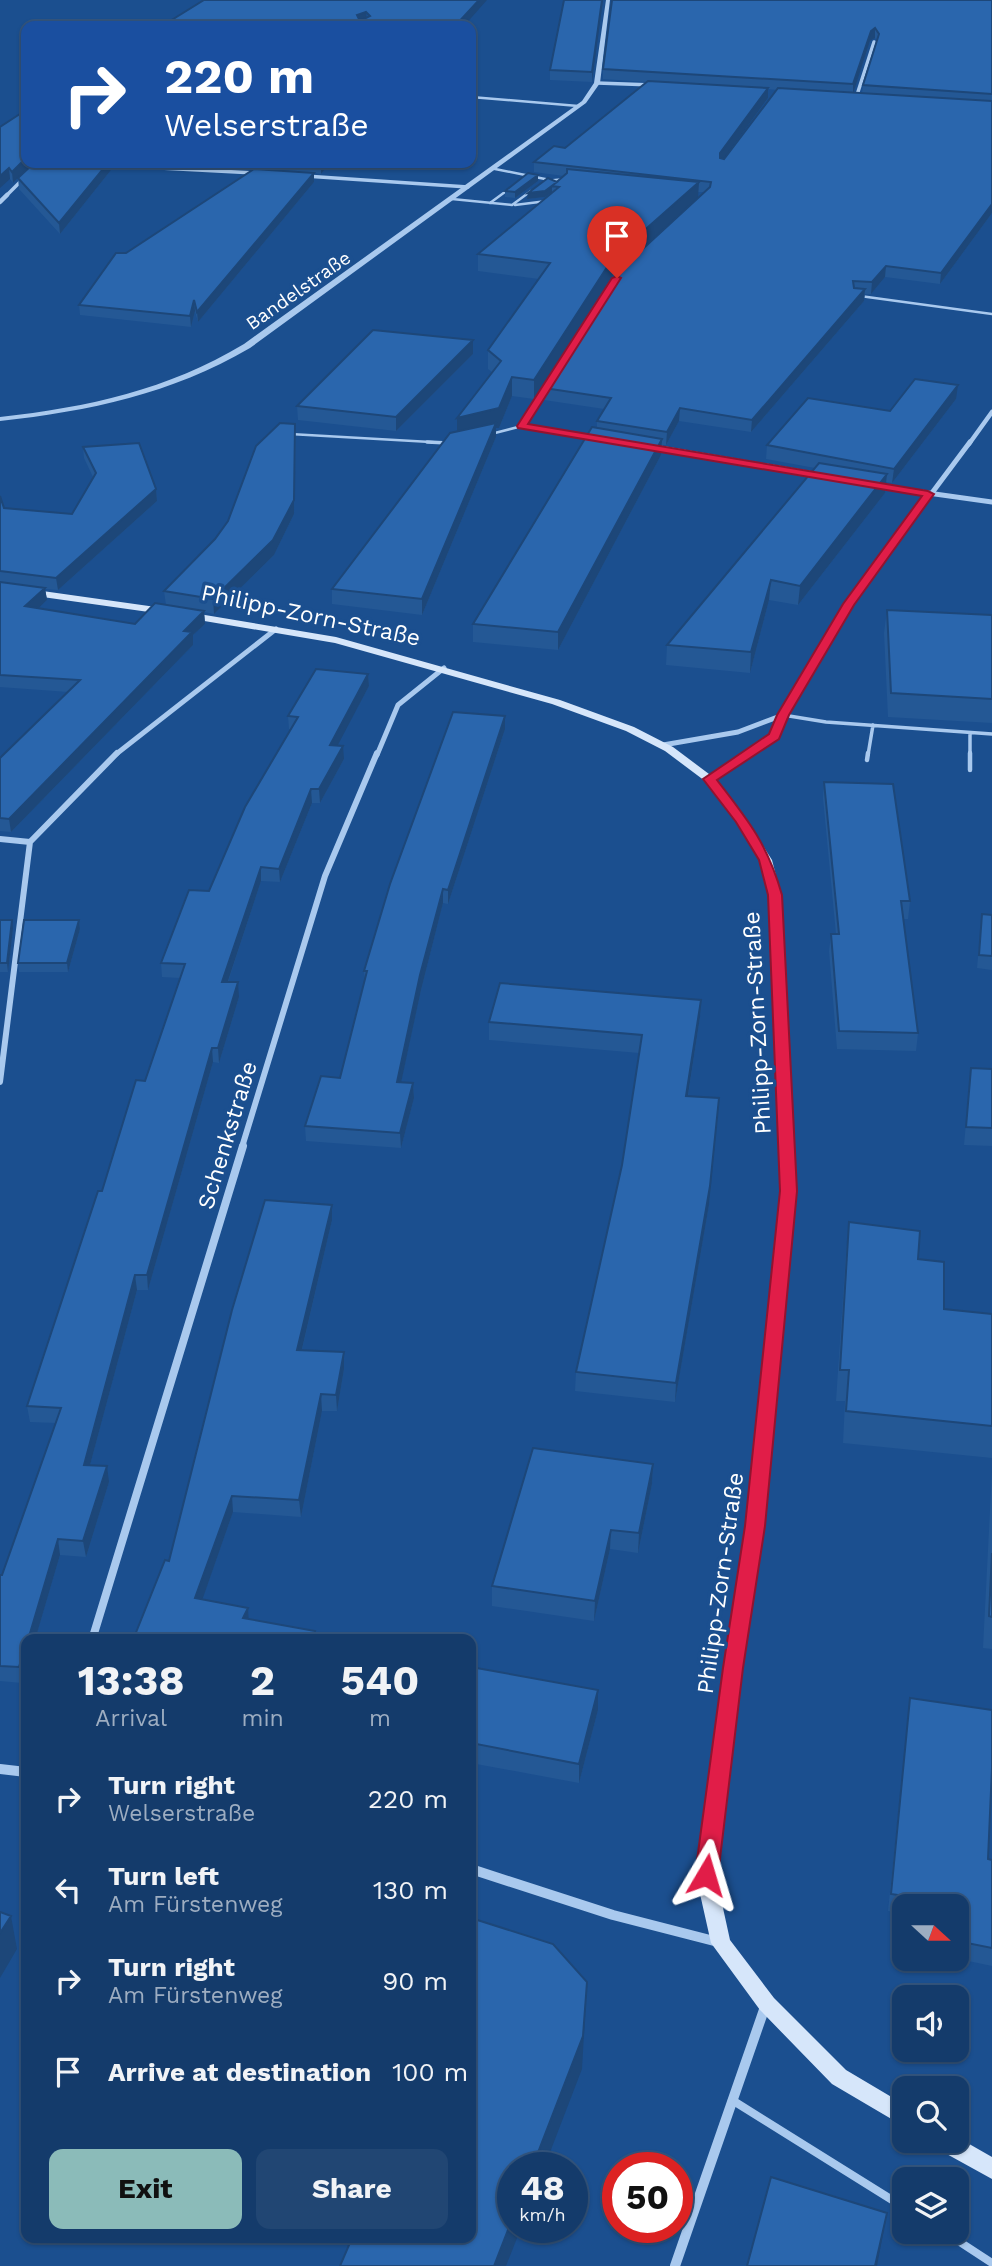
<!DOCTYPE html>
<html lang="en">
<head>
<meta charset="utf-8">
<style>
	:root { --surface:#143b6b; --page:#214673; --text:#f1f3f6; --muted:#9dadc1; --line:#33557e; --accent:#8bbbb9 }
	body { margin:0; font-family:"Work Sans",sans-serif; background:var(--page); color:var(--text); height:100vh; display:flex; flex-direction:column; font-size:26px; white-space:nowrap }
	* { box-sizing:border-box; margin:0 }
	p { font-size:23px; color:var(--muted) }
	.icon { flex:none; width:38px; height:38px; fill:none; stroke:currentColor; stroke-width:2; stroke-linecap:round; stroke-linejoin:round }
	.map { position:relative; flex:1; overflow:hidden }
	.sheet { position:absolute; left:21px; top:1634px; width:455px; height:609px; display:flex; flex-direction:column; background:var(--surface); border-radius:14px; box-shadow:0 2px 5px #0004,0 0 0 2px var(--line) }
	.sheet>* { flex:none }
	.guide { position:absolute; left:21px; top:21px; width:455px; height:147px; border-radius:14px; box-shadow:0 2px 5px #0004,0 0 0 2px var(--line); background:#1a4fa0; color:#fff; overflow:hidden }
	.needle { width:46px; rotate:111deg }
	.controls { position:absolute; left:892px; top:1894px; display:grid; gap:14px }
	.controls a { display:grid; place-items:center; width:77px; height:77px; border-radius:14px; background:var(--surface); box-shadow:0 2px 5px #0004,0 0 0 2px var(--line); font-size:35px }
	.speed { position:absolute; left:497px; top:2152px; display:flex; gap:14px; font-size:35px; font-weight:700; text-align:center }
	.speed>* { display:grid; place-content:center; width:91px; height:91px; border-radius:50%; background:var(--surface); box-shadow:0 2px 5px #0004,0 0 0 2px var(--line); line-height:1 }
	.speed small { font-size:18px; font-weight:400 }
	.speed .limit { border:10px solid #d22; background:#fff; color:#111 }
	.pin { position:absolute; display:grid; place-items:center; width:60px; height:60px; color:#fff; margin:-72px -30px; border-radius:50% 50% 50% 0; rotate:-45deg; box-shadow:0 0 7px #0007 }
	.pin .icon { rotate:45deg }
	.me { position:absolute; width:77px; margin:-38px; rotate:7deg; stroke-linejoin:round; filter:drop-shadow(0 0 5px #0008) }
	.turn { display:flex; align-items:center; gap:24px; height:147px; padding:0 28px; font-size:32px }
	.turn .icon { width:91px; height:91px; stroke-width:2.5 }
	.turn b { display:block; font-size:49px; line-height:60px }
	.eta { display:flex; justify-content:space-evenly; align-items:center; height:119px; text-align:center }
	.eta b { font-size:42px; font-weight:700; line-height:49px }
	.button { display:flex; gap:14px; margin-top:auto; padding:14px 28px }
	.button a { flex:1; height:80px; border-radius:14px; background:var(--accent); color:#111; font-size:28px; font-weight:700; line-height:80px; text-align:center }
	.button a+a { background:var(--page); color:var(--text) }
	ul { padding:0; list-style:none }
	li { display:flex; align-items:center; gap:21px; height:91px; padding:0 28px }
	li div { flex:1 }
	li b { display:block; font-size:26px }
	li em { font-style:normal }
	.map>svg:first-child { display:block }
</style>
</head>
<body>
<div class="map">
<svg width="992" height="2266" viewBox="0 0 992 2266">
	<rect width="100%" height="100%" fill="#1b4f8f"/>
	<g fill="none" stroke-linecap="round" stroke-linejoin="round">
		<!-- service-far3 -->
		<path stroke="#a9c9ee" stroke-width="2.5" d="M471,97l107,9
			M495,169l55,11
			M545,181l21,-2
			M452,199l60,6 19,-14
			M490,203l19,-14
			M515,205l32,-4
			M860,296l132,18
			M290,434l158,9
			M491,434l31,-8"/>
		<!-- service-far2 -->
		<path stroke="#a9c9ee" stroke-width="3.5" d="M427,442l21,1
			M783,715l43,7 166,12
			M970,733v22
			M868,755l5,-30"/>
		<!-- service-far1 -->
		<path stroke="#a9c9ee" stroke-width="4.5" d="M970,753v17
			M867,760l1,-7"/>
		<!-- service -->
		<path stroke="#a9c9ee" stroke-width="8" d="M732,2100l173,108
			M943,2231l49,32"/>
		<!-- minor-far5 -->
		<path stroke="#a9c9ee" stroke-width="3.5" d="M597,83l56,2
			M856,98l18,-56
			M102,165l153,8
			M305,176l163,11
			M5,197l19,-19"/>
		<!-- minor-far4 -->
		<path stroke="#a9c9ee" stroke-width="4.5" d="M0,202l7,-7
			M548,385l-26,41 72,11
			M969,444l23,-32"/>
		<!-- minor-far3 -->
		<path stroke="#a9c9ee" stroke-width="5" d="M654,447l165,28
			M878,486l114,16
			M663,745l75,-13 45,-17
			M115,755l161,-126
			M377,755l21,-50 46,-37
			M746,755l29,-19 8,-21 66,-111 121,-162"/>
		<!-- minor-far2 -->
		<path stroke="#a9c9ee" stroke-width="6" d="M709,779l40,-26
			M0,839l30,3
			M0,1082l30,-240 87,-89
			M242,1147l83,-271 52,-123"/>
		<!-- minor-far1 -->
		<path stroke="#a9c9ee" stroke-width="8" d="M92,1640l151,-494"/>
		<!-- minor -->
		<path stroke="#a9c9ee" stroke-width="10" d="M0,1769l26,3
			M471,1869l142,46 105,27
			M675,2266l91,-262"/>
		<!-- tertiary -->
		<path fill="#a9c9ee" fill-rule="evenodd" d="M606,0h4l-10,83 -14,20 -336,245c-79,46 -160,63 -250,73v-4c89,-10 167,-27 244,-73l338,-243 12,-18z"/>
		<!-- secondary -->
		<path fill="#d6e6fa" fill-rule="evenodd" d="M0,585l163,23 173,29 224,63 74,27 39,20 40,30 33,42 26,41 9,35 14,296 -32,335 -21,142 -26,208 14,64 44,58 72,72 59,35v22l-73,-43 -72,-74 -49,-67 -15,-67 28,-208 23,-142 34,-335 -12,-296 -9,-35 -23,-38 -32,-41 -40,-30 -39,-20 -74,-27 -217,-61 -172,-29 -163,-23z
			M957,2137l35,20v22l-58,-32 -3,-7h26z"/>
	</g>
	<!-- wall -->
	<path fill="#245895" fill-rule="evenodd" d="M564,0h39l-11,82 -42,-2v-10z
		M992,0v213l-52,71 -55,-7 -14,17h-6l-1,7 -113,131 -72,-11 -13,24h-4l-1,10 -103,195 -85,-8v-18l124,-196v-7l7,-12 -60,-9v-12l160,-196h-6l-85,83 -79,124 -22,-3 -13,32h-3v9l-74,178 -90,-11v-15l125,-158v-13l35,-46 -4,-3v-19l51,-71 -61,-8v-17l74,-61v-1l-7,5 -18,2 1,-6 29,-11 7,-6 -30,-4v-10l31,-14 82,-66 -44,-3v-10zM875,38l2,3 -14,44 -1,8h-9l17,-52zM768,89l9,1 -54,69 45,-61z
		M0,127l33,36 -20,20 -3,-4z
		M108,163h3v7l-51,64 -41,-45 -1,-11z
		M192,163h138l-9,11 -7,-1v9l-116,140 -3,-11 -4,16 -111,-12 -1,-10 47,-52 140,-83v-3z
		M538,175v6l-23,17 -10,-1v-6z
		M473,340v14l-77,77 -98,-11 -1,-14z
		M956,399l-64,84 -6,-1 -1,11 -87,112 -29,-5 -19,73 -84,-8 1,-20 148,-177 -49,-9 1,-14 123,-34z
		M296,438l-2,76 -20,41 -60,59 -10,-2 1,12 -12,11v10l-182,187 -11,-1v-73l68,-66 -68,-5v-191l4,12 68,6 21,-37 -9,-19 -1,-11 73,42 1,12 -99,89 -13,-1 2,11 -9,8 97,16 31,-19 -2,-14 51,-52z
		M887,610l105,5v108l-104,-6 -4,-84z
		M368,674l1,12 -32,59 7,14 -24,44h-8l-32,79 -19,-1 -33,101 11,15 -20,66 -6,-1 -65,228h-11l-47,175 19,17 -23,75 -26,-2 -38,128 -22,-2v-106h2l54,-152 -26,-1 -3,-16 75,-215 43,-110 35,-103 -18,-1 -1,-14 48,-72 82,-162h-2l-1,-13z
		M505,729l-57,175 -5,-1 -22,87 -20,92 12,1 1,15 -13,50 -95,-7 -1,-15 35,-48 25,-98 -1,-9z
		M824,782l86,119 -2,18h-4l14,114 -2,18 -79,-2 -8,-98 2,-17h5l-13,-136z
		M982,914l10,1v55l-15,-2z
		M0,920l13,9 -5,43h-8z
		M79,920l1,9 -12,43h-49l-1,-9z
		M701,1000l-1,17 -12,79 29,20 -8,89 -34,197 -100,-11 1,-19 46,-207 17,-112 -150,-13v-18z
		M971,1068l21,1v77l-28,-1z
		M332,1220l-30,130 42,19 -7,42h-15l-21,106 -68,-5 -31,88 -69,40z
		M849,1222l69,37 26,50 48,5v144l-149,-15 2,-42h-9l10,-148z
		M653,1464l-1,20 -14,69 -28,-4 -16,72 -102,-15v-20z
		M992,1471v178l-9,-1z
		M471,1667l127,23v20l-19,73 -108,-20z
		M910,1698l78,161 4,1v106l-38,-8h3v-52h-52v8l-17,-3z"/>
	<!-- shaded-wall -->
	<path fill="#1d4779" d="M479,0h8l-23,26h-9z
		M602,0h1l-11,82v-10z
		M366,12l1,9 -10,3v-9z
		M875,28v10l-5,3 -17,53v-10l18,-53z
		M768,88v10l-48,66v-11z
		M26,158v5h7l-20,20 -1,-11z
		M108,163h3v7l-51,64 -1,-11z
		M321,163h9l-9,11z
		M9,168l1,11 -10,9v-12z
		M314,173v9l-116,140 -1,-10z
		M538,175v6l-23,17v-6z
		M699,182l-1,16 -85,77 -79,124v-19l79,-122z
		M552,186v6l-7,5 -18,2 1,-6z
		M992,204v9l-52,71 1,-11z
		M886,266l-1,11 -14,17 1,-12z
		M865,289l-1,12 -113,131 1,-12z
		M194,300l1,11 -4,16 -1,-11z
		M473,340v14l-77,77v-14z
		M512,377v19l-13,32h-3v9l-74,178v-16l35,-161v-20z
		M958,385l-2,14 -64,84 2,-14z
		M680,408l-1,13 -13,24 1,-13z
		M295,424l-1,90 -20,41 -60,59 -1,-15z
		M662,439l-1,16 -103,195v-18z
		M887,474l-2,19 -87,112 2,-19z
		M156,489l1,12 -99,89 -2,-12z
		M771,580l-2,20 -19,73 1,-21z
		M45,588l2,12 -20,19 -2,-13z
		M204,611l1,13 -12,11v10l-182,187 -2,-13 175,-188z
		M368,674l1,12 -38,72 -1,-13z
		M505,716v13l-57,175v-14z
		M343,746l1,13 -24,44 -1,-14z
		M311,789l1,14 -32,79 -1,-13z
		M261,867v14l-38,115 -1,-14z
		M443,889v14l-22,87 -23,107 -1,-15 23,-107z
		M12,920l1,9 -5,43 -1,-9z
		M79,920l1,9 -12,43 -1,-9z
		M238,982l1,15 -20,66 -1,-15z
		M701,1000l-1,17 -15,97 1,-18z
		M212,1048l1,14 -65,228 -1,-15z
		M413,1083l1,15 -13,50 -1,-15z
		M719,1098l-10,107 -34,197 1,-19z
		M332,1205v15l-34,146 -1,-16z
		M135,1275l2,15 -51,190 -2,-15z
		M344,1352v17l-7,42 -1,-16z
		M321,1394l1,17 -21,106 -2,-17z
		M653,1464l-1,20 -14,69 1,-20z
		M107,1466l2,16 -23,75 -3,-16z
		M232,1496l1,16 -36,103 -2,-17z
		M611,1530l-1,19 -16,72 1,-20z
		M58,1539l2,16 -25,85h-7z
		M248,1608l1,17 -6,-7z
		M26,1644v25l-4,14 -3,-16z
		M598,1690v20l-19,73v-19z
		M11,1916l6,33 -17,29v-45z
		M587,1982l-5,87 -38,99h-12z
		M887,2213l-10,53h-2z
		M513,2217v11h8l-15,38h-12z"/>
	<!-- building -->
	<path fill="#2a66ad" stroke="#1d4779" stroke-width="2" fill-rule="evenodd" d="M204,0h275l-24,26h-293zM366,12l4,4 -10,5 -3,-6z
		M564,0h38l-10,72 -42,-2z
		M612,0h380v94l-129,-9 16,-51 -4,-6 -4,3 -18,53 -250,-15z
		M648,81l120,7 -48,65v5l4,1 54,-71 214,13v103l-51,69 -55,-7 -14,16 -19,-1 1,7 11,1 -113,131 -72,-12 -13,24 -70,-11 14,-23 -67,-10 78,-120 88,-81 1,-5 -177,-20 20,-16 11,2z
		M26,110v48l-14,14 -3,-4 -9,8v-49z
		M34,163h74l-49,60 -41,-45z
		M254,169l60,4 -117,139 -3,-12 -4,16 -111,-11 37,-52h10z
		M567,169l132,13 -86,76 -79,122 -22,-3 -13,31 -42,10 44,-57 -13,-11 62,-87 -72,-9 81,-67 -7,-1 15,-13z
		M528,173l10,2 -23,17 -10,-1z
		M548,178l9,4 -12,9 -17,2z
		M373,330l100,10 -77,77 -99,-11z
		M915,379l43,6 -64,84 -127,-24 41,-47 82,13z
		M280,423l15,1 -1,76 -21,40 -60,59 -49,-8 51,-52 13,-18 28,-75z
		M496,423l-74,176 -90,-10 118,-156z
		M592,427l70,12 -104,193 -85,-8z
		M139,443l17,46 -100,89 -56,-7v-75l4,12 68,6 24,-41 -13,-26z
		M819,463l68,11 -87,112 -29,-6 -20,72 -84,-7z
		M0,582l45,6 -20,18 110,18 20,-21 49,8 -20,20 8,1 -183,187 -9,-1v-60l80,-78 -80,-5z
		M887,610l105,5v84l-101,-6z
		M316,669l52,5 -38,71 13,1 -24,43h-8l-32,80 -18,-2 -39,115h16l-20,66h-6l-65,227h-12l-51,190 23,1 -24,75 -25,-2 -30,101h-2v4l-7,23 -19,-1v-91h2l59,-167 -34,-2 71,-215h4l34,-111 9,1 40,-117 -24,-1 28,-73 20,1 36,-84 53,-90 -10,-1z
		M453,712l52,4 -57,174 -5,-1 -23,86 -23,107 16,1 -13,50 -95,-7 16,-50 19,2 27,-107h-3l26,-87z
		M824,782l69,2 17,117h-9l17,132 -79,-2 -8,-97h8z
		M982,914l10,1v41l-13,-1z
		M0,920h12l-5,43h-7z
		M24,920h55l-12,43h-49z
		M500,983l201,17 -15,96 33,2 -9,88 -34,197 -100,-11 46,-207 20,-130 -153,-13z
		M971,1068l21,1v59l-26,-1z
		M265,1200l67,5 -35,145 47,2 -8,43 -15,-1 -22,106 -67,-4 -37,102 53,10 -5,10 72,13 -3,9h-179l32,-80 4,1 63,-251z
		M849,1222l71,9 -2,28 26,3v47l48,5v112l-146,-15 3,-41h-9z
		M533,1448l120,16 -14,69 -28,-3 -16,71 -103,-15z
		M992,1553v64l-3,-1z
		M471,1667l127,23 -19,74 -108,-21z
		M910,1698l82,12v58l-4,91 4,1v88l-35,-7v-35h-33l1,-7 -34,-5z
		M0,1912l11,4 -11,17z
		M471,1918l82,26 34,38 -4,54 -51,132h-19v49l-19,49h-154l12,-28h119z
		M771,2177l116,36 -12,53h-128z"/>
	<!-- route -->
	<path fill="#e11d48" stroke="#92132f" stroke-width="2" d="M617,276l4,2 -93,146 400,67 6,3 -80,111 -65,110 -10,24 -62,41c32,41 51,65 65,115l15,296 -32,335 -22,142 -25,207 -4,7 -8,3 -7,-3 -4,-7 28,-207 22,-142 35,-335 -12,-296 -9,-35 -23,-38 -33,-43 66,-45 8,-19 66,-111 79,-108 -404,-68 -1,-2 95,-148z"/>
	<g text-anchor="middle" stroke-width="7" stroke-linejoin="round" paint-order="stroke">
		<!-- far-street labels -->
		<g font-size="19" fill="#fff" stroke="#1b4f8f">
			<text transform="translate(298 290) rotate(-35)" y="7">Bandelstraße</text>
		</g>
		<!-- street labels -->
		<g font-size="23" fill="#fff" stroke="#1b4f8f">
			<text transform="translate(311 615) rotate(12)" y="8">Philipp-Zorn-Straße</text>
			<text transform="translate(757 1023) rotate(-93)" y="8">Philipp-Zorn-Straße</text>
			<text transform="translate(227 1135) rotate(-73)" y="8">Schenkstraße</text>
			<text transform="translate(720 1583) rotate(-82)" y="8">Philipp-Zorn-Straße</text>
		</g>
	</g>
</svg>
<div class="controls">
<a><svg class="needle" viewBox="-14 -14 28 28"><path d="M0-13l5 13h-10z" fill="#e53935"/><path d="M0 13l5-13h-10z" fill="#9dadc1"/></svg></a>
<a><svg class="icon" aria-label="sound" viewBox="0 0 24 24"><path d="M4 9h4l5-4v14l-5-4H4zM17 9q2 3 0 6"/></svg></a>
<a><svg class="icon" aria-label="search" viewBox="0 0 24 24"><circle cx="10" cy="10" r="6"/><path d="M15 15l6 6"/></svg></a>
<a><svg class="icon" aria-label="layers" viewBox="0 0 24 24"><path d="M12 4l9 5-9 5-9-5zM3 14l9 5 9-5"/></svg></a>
</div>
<div class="speed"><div>48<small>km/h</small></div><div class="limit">50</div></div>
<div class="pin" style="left:617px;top:278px;background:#d93025"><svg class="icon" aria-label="arrive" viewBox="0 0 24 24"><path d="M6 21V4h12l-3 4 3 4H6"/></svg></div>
<svg class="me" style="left:706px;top:1875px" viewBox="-20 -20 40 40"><path d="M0-17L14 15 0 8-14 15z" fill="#e11d48" stroke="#fff" stroke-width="4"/></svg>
<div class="guide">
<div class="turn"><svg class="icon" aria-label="right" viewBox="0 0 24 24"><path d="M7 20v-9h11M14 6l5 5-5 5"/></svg><div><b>220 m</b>Welserstraße</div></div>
</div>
<section class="sheet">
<div class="eta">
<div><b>13:38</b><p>Arrival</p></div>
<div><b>2</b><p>min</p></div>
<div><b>540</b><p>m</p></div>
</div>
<ul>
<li><svg class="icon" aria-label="right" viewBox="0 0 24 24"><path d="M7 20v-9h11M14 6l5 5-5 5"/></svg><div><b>Turn right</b><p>Welserstraße</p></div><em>220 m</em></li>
<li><svg class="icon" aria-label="left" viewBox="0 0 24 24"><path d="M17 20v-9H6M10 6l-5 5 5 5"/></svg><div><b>Turn left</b><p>Am Fürstenweg</p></div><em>130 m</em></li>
<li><svg class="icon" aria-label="right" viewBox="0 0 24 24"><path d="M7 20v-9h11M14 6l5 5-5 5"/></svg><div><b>Turn right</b><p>Am Fürstenweg</p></div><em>90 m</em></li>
<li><svg class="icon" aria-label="arrive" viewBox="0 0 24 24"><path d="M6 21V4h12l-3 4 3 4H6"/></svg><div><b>Arrive at destination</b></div><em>100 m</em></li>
</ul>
<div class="button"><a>Exit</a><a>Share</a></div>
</section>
</div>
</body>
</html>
